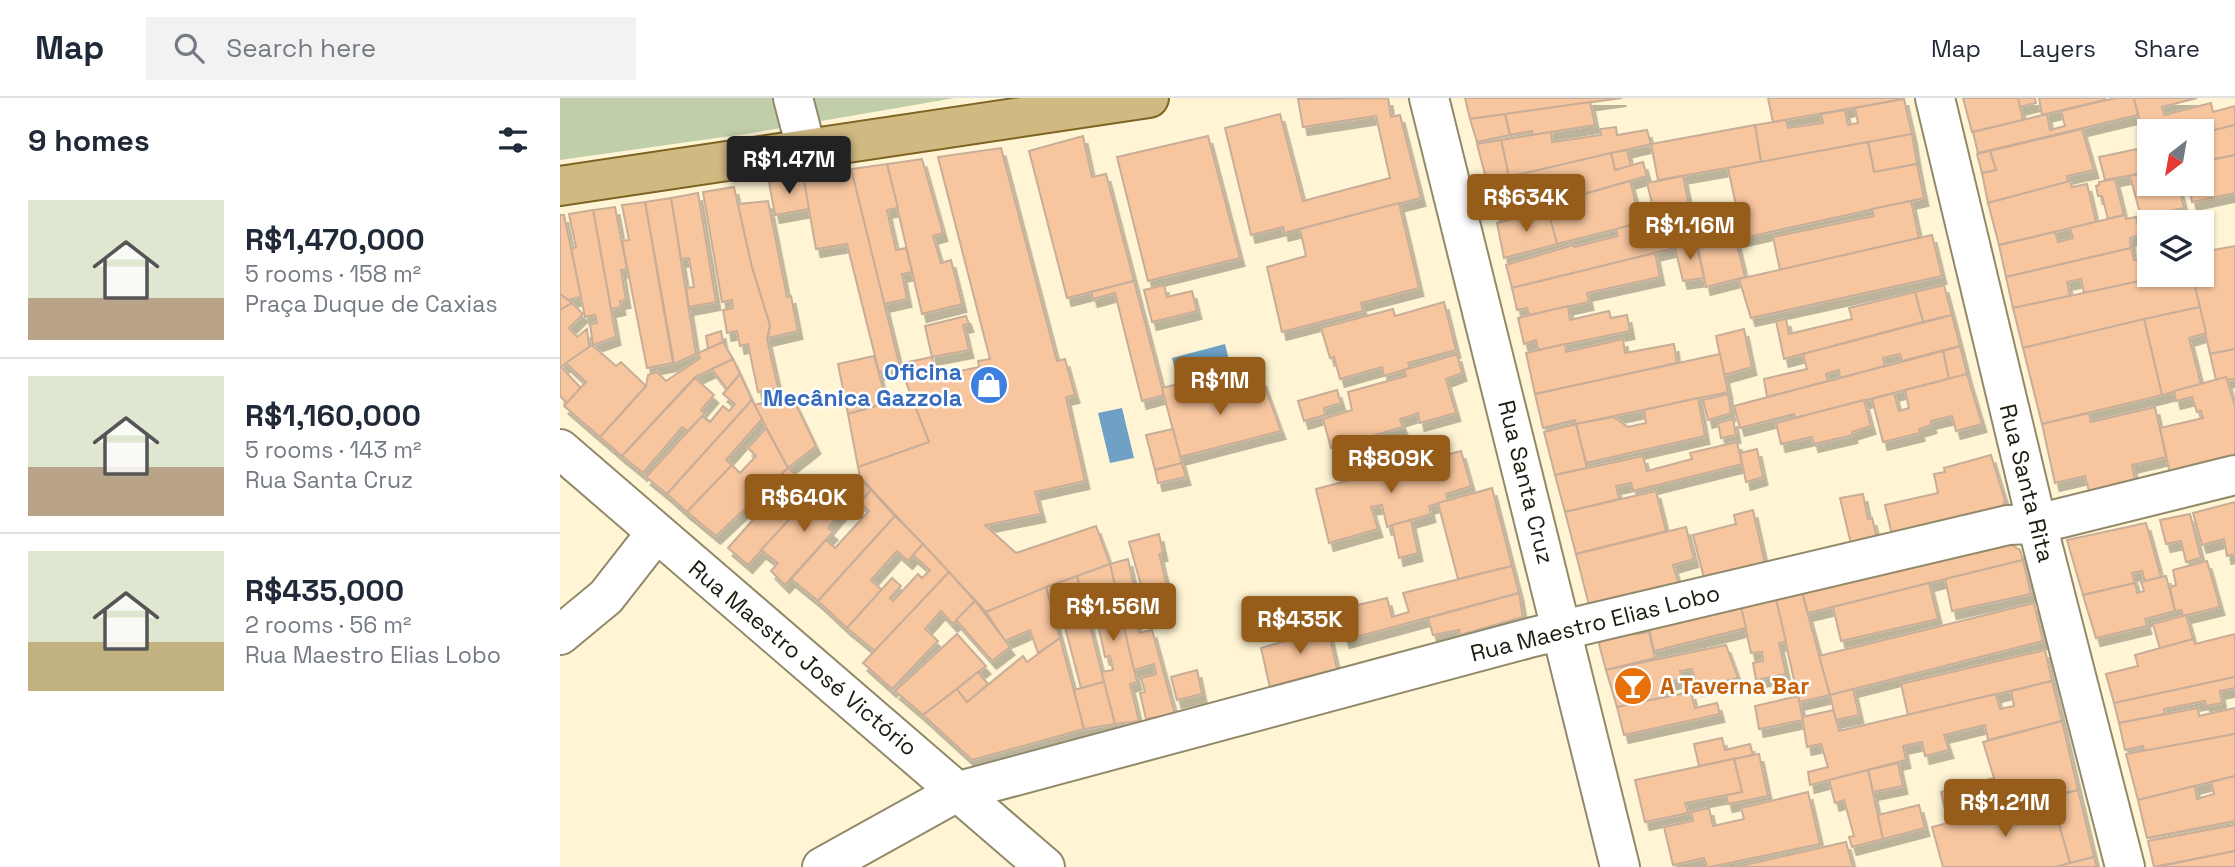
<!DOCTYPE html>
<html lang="en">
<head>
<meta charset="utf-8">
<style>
	:root { --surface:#fff; --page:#f2f2f3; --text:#1f2937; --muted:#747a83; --line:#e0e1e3; --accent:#965c1a }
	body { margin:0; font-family:"Space Grotesk",sans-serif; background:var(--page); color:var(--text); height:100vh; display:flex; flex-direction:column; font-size:26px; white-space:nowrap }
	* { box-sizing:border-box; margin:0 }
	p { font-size:23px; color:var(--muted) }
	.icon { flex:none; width:38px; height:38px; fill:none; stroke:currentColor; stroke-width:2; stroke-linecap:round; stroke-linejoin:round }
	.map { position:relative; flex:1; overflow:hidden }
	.drawer { display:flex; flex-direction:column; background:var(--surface); width:560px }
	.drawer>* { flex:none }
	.needle { width:46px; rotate:211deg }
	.buttons { position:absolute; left:1577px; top:21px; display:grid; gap:14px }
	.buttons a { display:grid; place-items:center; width:77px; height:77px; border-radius:0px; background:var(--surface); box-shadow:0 2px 5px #0004; font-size:35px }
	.price { position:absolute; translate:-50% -60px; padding:0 16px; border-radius:7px; background:var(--accent); color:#fff; font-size:23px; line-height:46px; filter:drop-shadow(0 2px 4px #0008) }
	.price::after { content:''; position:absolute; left:50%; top:42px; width:21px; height:16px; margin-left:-10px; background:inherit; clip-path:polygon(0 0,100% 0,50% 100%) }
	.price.current { background:#222; color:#fff }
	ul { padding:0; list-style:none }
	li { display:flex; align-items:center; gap:21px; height:175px; padding:0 28px }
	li+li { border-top:2px solid var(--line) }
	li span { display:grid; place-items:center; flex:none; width:196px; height:140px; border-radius:0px; color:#555 }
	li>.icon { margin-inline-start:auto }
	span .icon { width:84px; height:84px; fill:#fffc; stroke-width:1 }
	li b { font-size:30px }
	h2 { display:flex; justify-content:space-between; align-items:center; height:84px; padding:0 28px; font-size:30px }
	header { display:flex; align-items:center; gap:42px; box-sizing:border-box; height:98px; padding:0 35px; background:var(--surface); border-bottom:2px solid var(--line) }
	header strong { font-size:33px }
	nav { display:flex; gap:38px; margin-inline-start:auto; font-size:24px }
	.search { width:490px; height:63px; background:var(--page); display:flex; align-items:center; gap:18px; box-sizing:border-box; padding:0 24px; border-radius:0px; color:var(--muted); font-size:26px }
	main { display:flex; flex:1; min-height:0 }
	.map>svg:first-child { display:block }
	.green { fill:#c1ceaa }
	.water { fill:#6ea1c5 }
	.building { fill:#f7c69f; stroke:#c8ad98; stroke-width:2; filter:url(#shadow) }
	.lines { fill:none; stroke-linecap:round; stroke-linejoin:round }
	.minor-casing { stroke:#92896b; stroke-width:42 }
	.major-casing { stroke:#7e6423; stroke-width:42 }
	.minor { stroke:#fff; stroke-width:38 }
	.major { stroke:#d0ba82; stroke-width:38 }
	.labels { text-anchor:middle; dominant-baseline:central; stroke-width:5; stroke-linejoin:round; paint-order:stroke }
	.shop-label { font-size:23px; font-weight:bold; fill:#366cbe; stroke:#fff; text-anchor:end }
	.street-label { font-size:23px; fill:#1e1b0f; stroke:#fff }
	.food-label { font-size:23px; font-weight:bold; fill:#c56008; stroke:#fff; text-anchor:start }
</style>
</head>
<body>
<header>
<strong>Map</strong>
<div class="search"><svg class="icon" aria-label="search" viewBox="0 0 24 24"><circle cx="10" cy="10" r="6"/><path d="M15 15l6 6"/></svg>Search here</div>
<nav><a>Map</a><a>Layers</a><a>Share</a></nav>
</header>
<main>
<section class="drawer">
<h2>9 homes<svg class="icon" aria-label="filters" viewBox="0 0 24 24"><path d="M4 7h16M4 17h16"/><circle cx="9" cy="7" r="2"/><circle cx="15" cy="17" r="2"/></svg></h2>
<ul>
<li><span style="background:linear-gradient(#dfe7d0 70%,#b9a48a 0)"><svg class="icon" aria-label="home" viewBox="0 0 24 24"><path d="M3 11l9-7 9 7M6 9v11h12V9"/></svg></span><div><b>R$1,470,000</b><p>5 rooms · 158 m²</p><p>Praça Duque de Caxias</p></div></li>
<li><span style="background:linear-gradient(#dfe7d0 65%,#b9a48a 0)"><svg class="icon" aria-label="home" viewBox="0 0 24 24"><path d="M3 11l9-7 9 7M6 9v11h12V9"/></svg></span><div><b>R$1,160,000</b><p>5 rooms · 143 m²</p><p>Rua Santa Cruz</p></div></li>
<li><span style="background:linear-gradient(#dfe7d0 65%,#c2b280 0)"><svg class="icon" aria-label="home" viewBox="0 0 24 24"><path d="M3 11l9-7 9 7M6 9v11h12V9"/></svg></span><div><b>R$435,000</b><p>2 rooms · 56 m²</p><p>Rua Maestro Elias Lobo</p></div></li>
</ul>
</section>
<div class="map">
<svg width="1675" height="769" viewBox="0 0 1675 769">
	<defs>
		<filter id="shadow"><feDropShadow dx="4.5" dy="8" stdDeviation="0" flood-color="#0004"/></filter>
	</defs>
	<rect width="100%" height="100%" fill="#fff5d4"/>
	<path class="green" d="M0,0H395L192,35L0,62Z"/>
	<g class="water">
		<path d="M665,246L671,270L618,284L612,260Z"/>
		<path d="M562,310L574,360L550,365L538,315Z"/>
	</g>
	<g class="building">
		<path d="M828,0L831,19L840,17L861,100L724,135L723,129L691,137L665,30L720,16L743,103L830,80L816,18L743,29L738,1Z"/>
		<path d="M905,0H1062L910,21Z"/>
		<path d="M1208,0H1344V1L1213,24Z"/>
		<path d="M1403,0H1458L1463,22L1412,34Z"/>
		<path d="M1458,0H1475L1476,5L1460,9Z"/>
		<path d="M1479,0H1545V2L1482,17Z"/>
		<path d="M1555,0H1574L1578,17L1418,55L1413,34L1487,16L1490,32L1505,28L1501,13Z"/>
		<path d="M1574,0H1637L1602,9L1604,17L1651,5L1653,14L1675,8V27L1642,35L1589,33V47H1586Z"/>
		<path d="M1344,1L1352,36L1201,64L1195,27L1226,22L1228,30L1263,25L1261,16L1285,12L1288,27L1298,25L1295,10Z"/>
		<path d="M1030,4L1035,27L972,37V33L950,37L945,16Z"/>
		<path d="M945,16L950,37L917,44L910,21Z"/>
		<path d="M1195,27L1201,64L1098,82L1091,46Z"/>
		<path d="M1675,27V57L1644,63L1642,35Z"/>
		<path d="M1056,29L1057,37L1087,32L1091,46L949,79L941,42L991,34L992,44L1041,37L1040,31Z"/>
		<path d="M1522,31L1534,72L1507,78L1508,84L1428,105L1422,75L1436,72L1430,53Z"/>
		<path d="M1352,36L1357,66L1314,74L1308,44Z"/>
		<path d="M523,38L532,79L546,76L574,183L507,200L469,53Z"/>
		<path d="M648,38L680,160L588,183L557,59Z"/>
		<path d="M941,42L949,79L927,84L917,46Z"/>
		<path d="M1308,44L1314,74L1357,66L1364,100L1183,140L1168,70Z"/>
		<path d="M1587,49L1589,74L1545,82L1539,59Z"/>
		<path d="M441,50L497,263L505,261L515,297L506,299L525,383L475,394L481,416L425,427L456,455L536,428L550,466L426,514L300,379L298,369L369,344L339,266L372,259L376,278L419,269L418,263L430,261L378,59Z"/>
		<path d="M1067,52L1071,68L1055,72L1051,55Z"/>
		<path d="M1430,53L1436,72L1422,75L1417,56Z"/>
		<path d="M1051,55L1055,72L1083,64L1087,78L937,121L927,84Z"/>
		<path d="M1675,57V95L1632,104L1628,86H1642V64Z"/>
		<path d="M362,61L383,135L373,138L381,165L391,162L402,206L362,216L327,66Z"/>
		<path d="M327,66L338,110L327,112L336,152L346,150L352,174L342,176L347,201L324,206L291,71Z"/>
		<path d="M291,71L340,269L319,274L287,146L256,151L243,78Z"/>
		<path d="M1589,74V86H1618L1624,110L1581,119L1570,78Z"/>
		<path d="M243,78L249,111L215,117L209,84Z"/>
		<path d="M1123,78L1130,112L1096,121L1087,85Z"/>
		<path d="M1555,81L1564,117L1548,121L1542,98H1538L1536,88L1539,87V84Z"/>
		<path d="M1070,83L1081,125L997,146L986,107Z"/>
		<path d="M1510,83L1512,89L1527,86L1536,124L1439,147L1428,105Z"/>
		<path d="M174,89L192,169L210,227L207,241L218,290L198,294L188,246L180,248L177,233L167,235L163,212L173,210L172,202L162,204L143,94Z"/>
		<path d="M138,95L156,204L129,209L126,190L134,189L129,160L121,161L111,100Z"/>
		<path d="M111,100L136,256L114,266L85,104Z"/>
		<path d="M208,103L227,199L231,198L238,233L208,240L210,227L192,169L178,106Z"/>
		<path d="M1351,103L1359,140L1220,172L1213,139L1314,118L1312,111Z"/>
		<path d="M85,104L113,265L87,270L62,143L69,142L62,107Z"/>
		<path d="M839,105L859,190L801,205L803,213L722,234L707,169L746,158L740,131Z"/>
		<path d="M55,109L67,171L61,172L66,202L60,203L61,209L51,211L33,112Z"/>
		<path d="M33,112L56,239L33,247L30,226L37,225L35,217L25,219L11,151L16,149L9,116Z"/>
		<path d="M988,112L997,146L944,160L937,125Z"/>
		<path d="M1130,112L1136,145L952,190L946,167L1013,147L1014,149L1058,138L1056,131L1085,123L1089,136L1104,132L1101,119Z"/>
		<path d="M1608,114L1610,124H1589V173L1581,119Z"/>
		<path d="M0,117H4L21,199L8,202L0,196Z"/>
		<path d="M1565,117L1566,121L1576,119L1581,137L1570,140L1571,150L1446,179L1439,147L1495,134L1498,144L1513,140L1510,130Z"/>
		<path d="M1154,128L1158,146L1138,150L1134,133Z"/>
		<path d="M1372,137L1382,178L1191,220L1179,181Z"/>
		<path d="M1176,142L1185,179L1146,189L1138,150Z"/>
		<path d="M1136,145L1144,180L1123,183L1115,150Z"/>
		<path d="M1675,148V251L1650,256L1632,177H1642V154Z"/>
		<path d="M1571,150L1574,162L1587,159L1590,181L1524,195L1521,181L1507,184L1510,198L1453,210L1446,179Z"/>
		<path d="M1095,155L1100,179L1027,195L1029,204L969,217L967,210L957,212L952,190Z"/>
		<path d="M1632,177L1640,209L1463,250L1453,210L1608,177Z"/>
		<path d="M574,183L604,297L582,303L555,195L533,201L531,194Z"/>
		<path d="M604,187L607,199L632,193L637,213L592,224L584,192Z"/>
		<path d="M1384,187L1392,217L1363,224L1355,194Z"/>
		<path d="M1355,194L1363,224L1224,261L1216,223L1226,221L1229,236L1292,221L1289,210Z"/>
		<path d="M0,196L12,205L0,212Z"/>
		<path d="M884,204L896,252L848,265L850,270L824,278L822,269L780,281L774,259L770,260L761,230L833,211L835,218Z"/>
		<path d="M12,205L23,216L9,230L17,239L27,231L29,249L1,269L21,290L7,305L0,298V212Z"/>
		<path d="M1008,208L1010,222L1049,213L1051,220L1067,217L1070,233L978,252L976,242L964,246L958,220Z"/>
		<path d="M1640,209L1646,235L1629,240L1641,286L1602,297L1584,221Z"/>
		<path d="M1392,217L1400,248L1342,263L1340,256L1323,260L1325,268L1280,280L1279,272L1266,276L1268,283L1207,299L1204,281L1247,271L1243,256Z"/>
		<path d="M406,218L409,226L403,227L409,252L372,259L365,228Z"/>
		<path d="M1584,221L1602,297L1482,326L1463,250Z"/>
		<path d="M1184,231L1192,269L1164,277L1156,238Z"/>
		<path d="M161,233L163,244L148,251L146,238Z"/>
		<path d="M1063,241L1065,255L1114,246L1117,265L975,296L966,255L1005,246L1006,254Z"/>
		<path d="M163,244L173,261L135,279L62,358L40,339L86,288L88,277L97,274L106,283L140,260L138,255Z"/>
		<path d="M32,247L56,268L61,264L86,288L40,339L4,308L26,284L6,265Z"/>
		<path d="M1400,248L1407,276L1389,281L1383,253Z"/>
		<path d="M1675,251V281L1656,282L1650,256Z"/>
		<path d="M1383,253L1389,281L1235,320L1234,316L1180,330L1174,308Z"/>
		<path d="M897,256L902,275L886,281L896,315L860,325L858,315L840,321L843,329L771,350L763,321L792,312L788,294L846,278L844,272Z"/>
		<path d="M1160,256L1168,294L1016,326L1015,322L983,330L975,296Z"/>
		<path d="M314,258L327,305L288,316L278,266Z"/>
		<path d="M173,261L180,276L167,291L152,271Z"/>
		<path d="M180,276L192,302L107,396L86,379L142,318L150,324L163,308L169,313L175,306L163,296Z"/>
		<path d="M1407,276L1422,326L1396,333L1392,318L1371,323L1372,327L1359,331L1360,335L1323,344L1312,301L1334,295L1339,313L1349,310L1345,292Z"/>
		<path d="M1666,279L1675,308V362L1610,376L1600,330L1643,320L1641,313L1637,314L1632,299L1616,303L1614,293Z"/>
		<path d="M135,280L154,297L141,312L145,315L128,333L122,329L83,375L62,358Z"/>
		<path d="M702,281L721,333L620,359L602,290L618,286L623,302Z"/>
		<path d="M777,292L781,305L764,310L765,317L744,323L738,303Z"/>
		<path d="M1168,296L1171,315L1148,322L1143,302Z"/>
		<path d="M232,298L256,348L228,370L194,307Z"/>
		<path d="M351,298L369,344L298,369L288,316Z"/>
		<path d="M1138,300L1145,338L1026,365L1016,326L1053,319L1068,329L1086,325L1084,312Z"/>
		<path d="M192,302L202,321L166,362L172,367L127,414L107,396Z"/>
		<path d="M1304,302L1311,328L1292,334L1293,337L1254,346L1252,339L1221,346L1216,325Z"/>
		<path d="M1595,309L1606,359L1572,367L1575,383L1529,393L1525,378L1495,385L1482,326L1529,315L1531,324Z"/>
		<path d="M1173,321L1176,337L1161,340L1158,325Z"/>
		<path d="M1016,326L1027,370L995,377L984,334Z"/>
		<path d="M206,330L228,370L156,438L127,414L172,367L180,375L196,358L188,350Z"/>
		<path d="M613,331L622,365L595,372L586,337Z"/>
		<path d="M1177,344L1182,366L1073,393L1071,385L1056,388L1059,401L1005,414L995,377L1083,358L1087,373L1132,361L1130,355Z"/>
		<path d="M1197,351L1203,379L1186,384L1180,355Z"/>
		<path d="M901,353L911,388L886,396L888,403L869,408L871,416L827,429L822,407L811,409L818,431L769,445L756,391Z"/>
		<path d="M1431,357L1445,403L1441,411L1332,437L1325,407L1378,395L1374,376L1385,374L1384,370Z"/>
		<path d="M622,365L626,379L598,385L595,372Z"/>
		<path d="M228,370L249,387L233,405L240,411L188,467L168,450L199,415L190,406Z"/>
		<path d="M300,379L311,392L302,403L285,384Z"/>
		<path d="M268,387L289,405L268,430L273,434L225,487L211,473L218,465L201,452L236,414L240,418Z"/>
		<path d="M932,390L952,468L898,481L878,405Z"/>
		<path d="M311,392L335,418L258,503L231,481L266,442L275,450L309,413L300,404Z"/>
		<path d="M1096,393L1106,433L1016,456L1005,414Z"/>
		<path d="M1303,396L1308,421L1312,420L1317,440L1291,446L1280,400Z"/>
		<path d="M1675,404V456L1667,458L1664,441L1642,447L1633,415Z"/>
		<path d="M1193,412L1205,466L1144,480L1133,437L1176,426L1174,417Z"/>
		<path d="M1630,416L1641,460L1626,464L1621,443L1606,446L1600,422Z"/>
		<path d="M335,418L363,446L348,463L337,453L311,482L322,492L287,530L258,503Z"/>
		<path d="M851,422L858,455L839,460L832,427Z"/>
		<path d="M1586,425L1601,479L1585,483L1582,473L1572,475L1575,485L1523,497L1507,442Z"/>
		<path d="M1126,429L1134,461L1113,467L1119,486L1029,507L1016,456Z"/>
		<path d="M599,436L603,455L599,456L609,496L585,502L569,444Z"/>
		<path d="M1446,444L1460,452L1463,462L1248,515L1241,491Z"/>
		<path d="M363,446L389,474L315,553L287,530L332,480L341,488L330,500L333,503L358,476L362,480L370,472L353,457Z"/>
		<path d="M568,461L577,502L559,507L550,466Z"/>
		<path d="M1463,462L1471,496L1392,513L1385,481Z"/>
		<path d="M1647,463L1660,509L1623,518L1621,512L1615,513L1610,489L1616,487L1613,472Z"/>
		<path d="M550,466L563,522L553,525L555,530L564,528L577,584L570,586L579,623L555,626L541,574L553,572L550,558L545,559L531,493L521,496L517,478Z"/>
		<path d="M952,468L959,495L785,542L777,512L827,500L832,519L849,514L843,495Z"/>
		<path d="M389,474L415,503L393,526L381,513L365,531L378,543L332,591L303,565Z"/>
		<path d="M517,478L523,502L492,510L486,489Z"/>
		<path d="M1606,478L1615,513L1585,521L1587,528L1536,540L1523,497L1575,485L1577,495L1584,493L1581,484Z"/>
		<path d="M1369,485L1378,521L1281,543L1273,509Z"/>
		<path d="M486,489L500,540L478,555L470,532L445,543L426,514Z"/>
		<path d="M1241,491L1270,597L1239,604L1215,497Z"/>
		<path d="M959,495L963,519L900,537L899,532L873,537L868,520Z"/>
		<path d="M1215,497L1226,544L1219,545L1226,576L1196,582L1193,565L1203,563L1202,554L1191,555L1180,505Z"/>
		<path d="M415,503L450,549L432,563L396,522Z"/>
		<path d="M1180,505L1186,530L1094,553L1088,526Z"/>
		<path d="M1474,505L1483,543L1270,597L1259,558Z"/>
		<path d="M525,508L544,584L521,590L501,514Z"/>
		<path d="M573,508L579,535L592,532L615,616L586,621L580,595L585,594L581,580L596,576L594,566L574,572L560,512Z"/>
		<path d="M1626,517L1633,541L1600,551L1593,526Z"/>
		<path d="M766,523L777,571L710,590L701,550L736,540L734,531Z"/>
		<path d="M1075,529L1077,536L1089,534L1095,560L1046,572L1039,546L1044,536Z"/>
		<path d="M397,536L426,568L363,617L335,593Z"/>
		<path d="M1675,536V579L1554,605L1546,576L1578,568L1575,557L1633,541L1635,546Z"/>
		<path d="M500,540L524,631L412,662L363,617L397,591L407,604L463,558L467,564Z"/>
		<path d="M1166,547L1178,580L1137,590L1132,571L1120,573L1121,581L1102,586L1105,599L1057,609L1046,572Z"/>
		<path d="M1485,552L1492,583L1348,617L1341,586Z"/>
		<path d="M637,572L642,596L617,602L611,579Z"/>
		<path d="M418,574L428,586L407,604L397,591Z"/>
		<path d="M1675,579V590L1660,593L1662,605L1646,608L1645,603L1604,611L1605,616L1559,625L1554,605Z"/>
		<path d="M1492,583L1502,623L1428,642L1425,627L1384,637L1389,652L1365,658L1362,644L1343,648L1346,662L1250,687L1248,674L1268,669L1261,646L1247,649L1242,619L1274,612L1279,633L1436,596L1440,611L1454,608L1451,593Z"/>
		<path d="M544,584L555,626L524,631L514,592Z"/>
		<path d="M1293,591L1299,617L1276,622L1270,597Z"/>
		<path d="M1131,594L1135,610L1157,605L1160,616L1064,637L1057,609Z"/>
		<path d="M1238,598L1243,622L1199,631L1195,608Z"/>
		<path d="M1638,610L1639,618L1675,610V636L1584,653L1583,648L1565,652L1559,625Z"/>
		<path d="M1502,623L1518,692L1388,725L1381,694L1434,680L1423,644Z"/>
		<path d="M1675,636V678L1578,702L1566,656Z"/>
		<path d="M1162,640L1165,652L1190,646L1193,657L1139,668L1134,646Z"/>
		<path d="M1199,656L1208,698L1168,706L1166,697L1182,694L1174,661Z"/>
		<path d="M1174,661L1182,694L1125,705L1128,715L1085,724L1075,682Z"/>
		<path d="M1338,665L1343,688L1313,694L1308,672Z"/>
		<path d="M1308,672L1323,741L1292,749L1289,739L1294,738L1284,702L1275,705L1269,682Z"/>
		<path d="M1675,678V723L1587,740L1578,702L1635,688L1637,701L1654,696L1651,684Z"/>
		<path d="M1518,692L1534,759L1510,765L1491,699Z"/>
		<path d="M1248,694L1260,746L1150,769H1147L1144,760L1113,767L1104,729L1133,723L1131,714L1149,710L1153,728L1184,721L1181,710Z"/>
		<path d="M1491,699L1510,765L1496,769H1383L1372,729Z"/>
		<path d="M1359,707L1365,730L1323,741L1318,717Z"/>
		<path d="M1675,727V753L1594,769L1588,743Z"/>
		<path d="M1286,744L1293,769H1176Z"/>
		<path d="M1675,753V769H1596Z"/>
		<path d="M1534,759L1537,769H1496L1510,765Z"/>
	</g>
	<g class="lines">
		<defs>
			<g id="minor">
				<path d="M233,0L247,54"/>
				<path d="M869,0L1060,769"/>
				<path d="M1375,0L1477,426L1565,769"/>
				<path d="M0,351L485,769"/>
				<path d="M0,537L46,499L96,435"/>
				<path d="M262,769L399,693L973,539L1448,427L1477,426L1675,377"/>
			</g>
			<path id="major" d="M0,88L589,0"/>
		</defs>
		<use href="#minor" class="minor-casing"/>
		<use href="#major" class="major-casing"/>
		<use href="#minor" class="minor"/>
		<use href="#major" class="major"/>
	</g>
	<defs>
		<symbol id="shop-disc" viewBox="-11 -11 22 22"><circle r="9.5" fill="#3f7fe0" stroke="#fff"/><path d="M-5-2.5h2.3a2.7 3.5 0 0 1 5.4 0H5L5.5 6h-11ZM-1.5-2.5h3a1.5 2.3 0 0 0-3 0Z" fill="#fff"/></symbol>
		<symbol id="bar-disc" viewBox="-11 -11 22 22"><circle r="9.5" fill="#e8710a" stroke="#fff"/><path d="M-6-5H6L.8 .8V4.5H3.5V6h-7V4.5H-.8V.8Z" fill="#fff"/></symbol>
	</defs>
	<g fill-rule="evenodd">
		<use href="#shop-disc" x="407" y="265" width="44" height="44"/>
		<use href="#bar-disc" x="1051" y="566" width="44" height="44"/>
	</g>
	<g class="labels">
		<g class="shop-label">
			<text x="402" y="274">Oficina<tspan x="402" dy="26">Mecânica Gazzola</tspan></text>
		</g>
		<g class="street-label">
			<text transform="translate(966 384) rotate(76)">Rua Santa Cruz</text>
			<text transform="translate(1467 385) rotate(76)">Rua Santa Rita</text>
			<text transform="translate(1035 525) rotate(-14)">Rua Maestro Elias Lobo</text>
			<text transform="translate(243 560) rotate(40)">Rua Maestro José Victório</text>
		</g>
		<g class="food-label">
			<text x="1100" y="588">A Taverna Bar</text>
		</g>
	</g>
</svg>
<div class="buttons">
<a><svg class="needle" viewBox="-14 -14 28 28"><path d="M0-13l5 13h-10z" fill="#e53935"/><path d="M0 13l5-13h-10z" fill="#747a83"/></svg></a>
<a><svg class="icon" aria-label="layers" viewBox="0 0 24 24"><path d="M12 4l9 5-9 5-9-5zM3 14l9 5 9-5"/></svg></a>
</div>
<b class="price current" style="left:229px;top:98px">R$1.47M</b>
<b class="price" style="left:966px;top:136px">R$634K</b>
<b class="price" style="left:1130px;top:164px">R$1.16M</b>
<b class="price" style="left:660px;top:319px">R$1M</b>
<b class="price" style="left:831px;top:397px">R$809K</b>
<b class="price" style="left:244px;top:436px">R$640K</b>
<b class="price" style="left:553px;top:545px">R$1.56M</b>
<b class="price" style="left:740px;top:558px">R$435K</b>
<b class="price" style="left:1445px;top:741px">R$1.21M</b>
</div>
</main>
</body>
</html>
